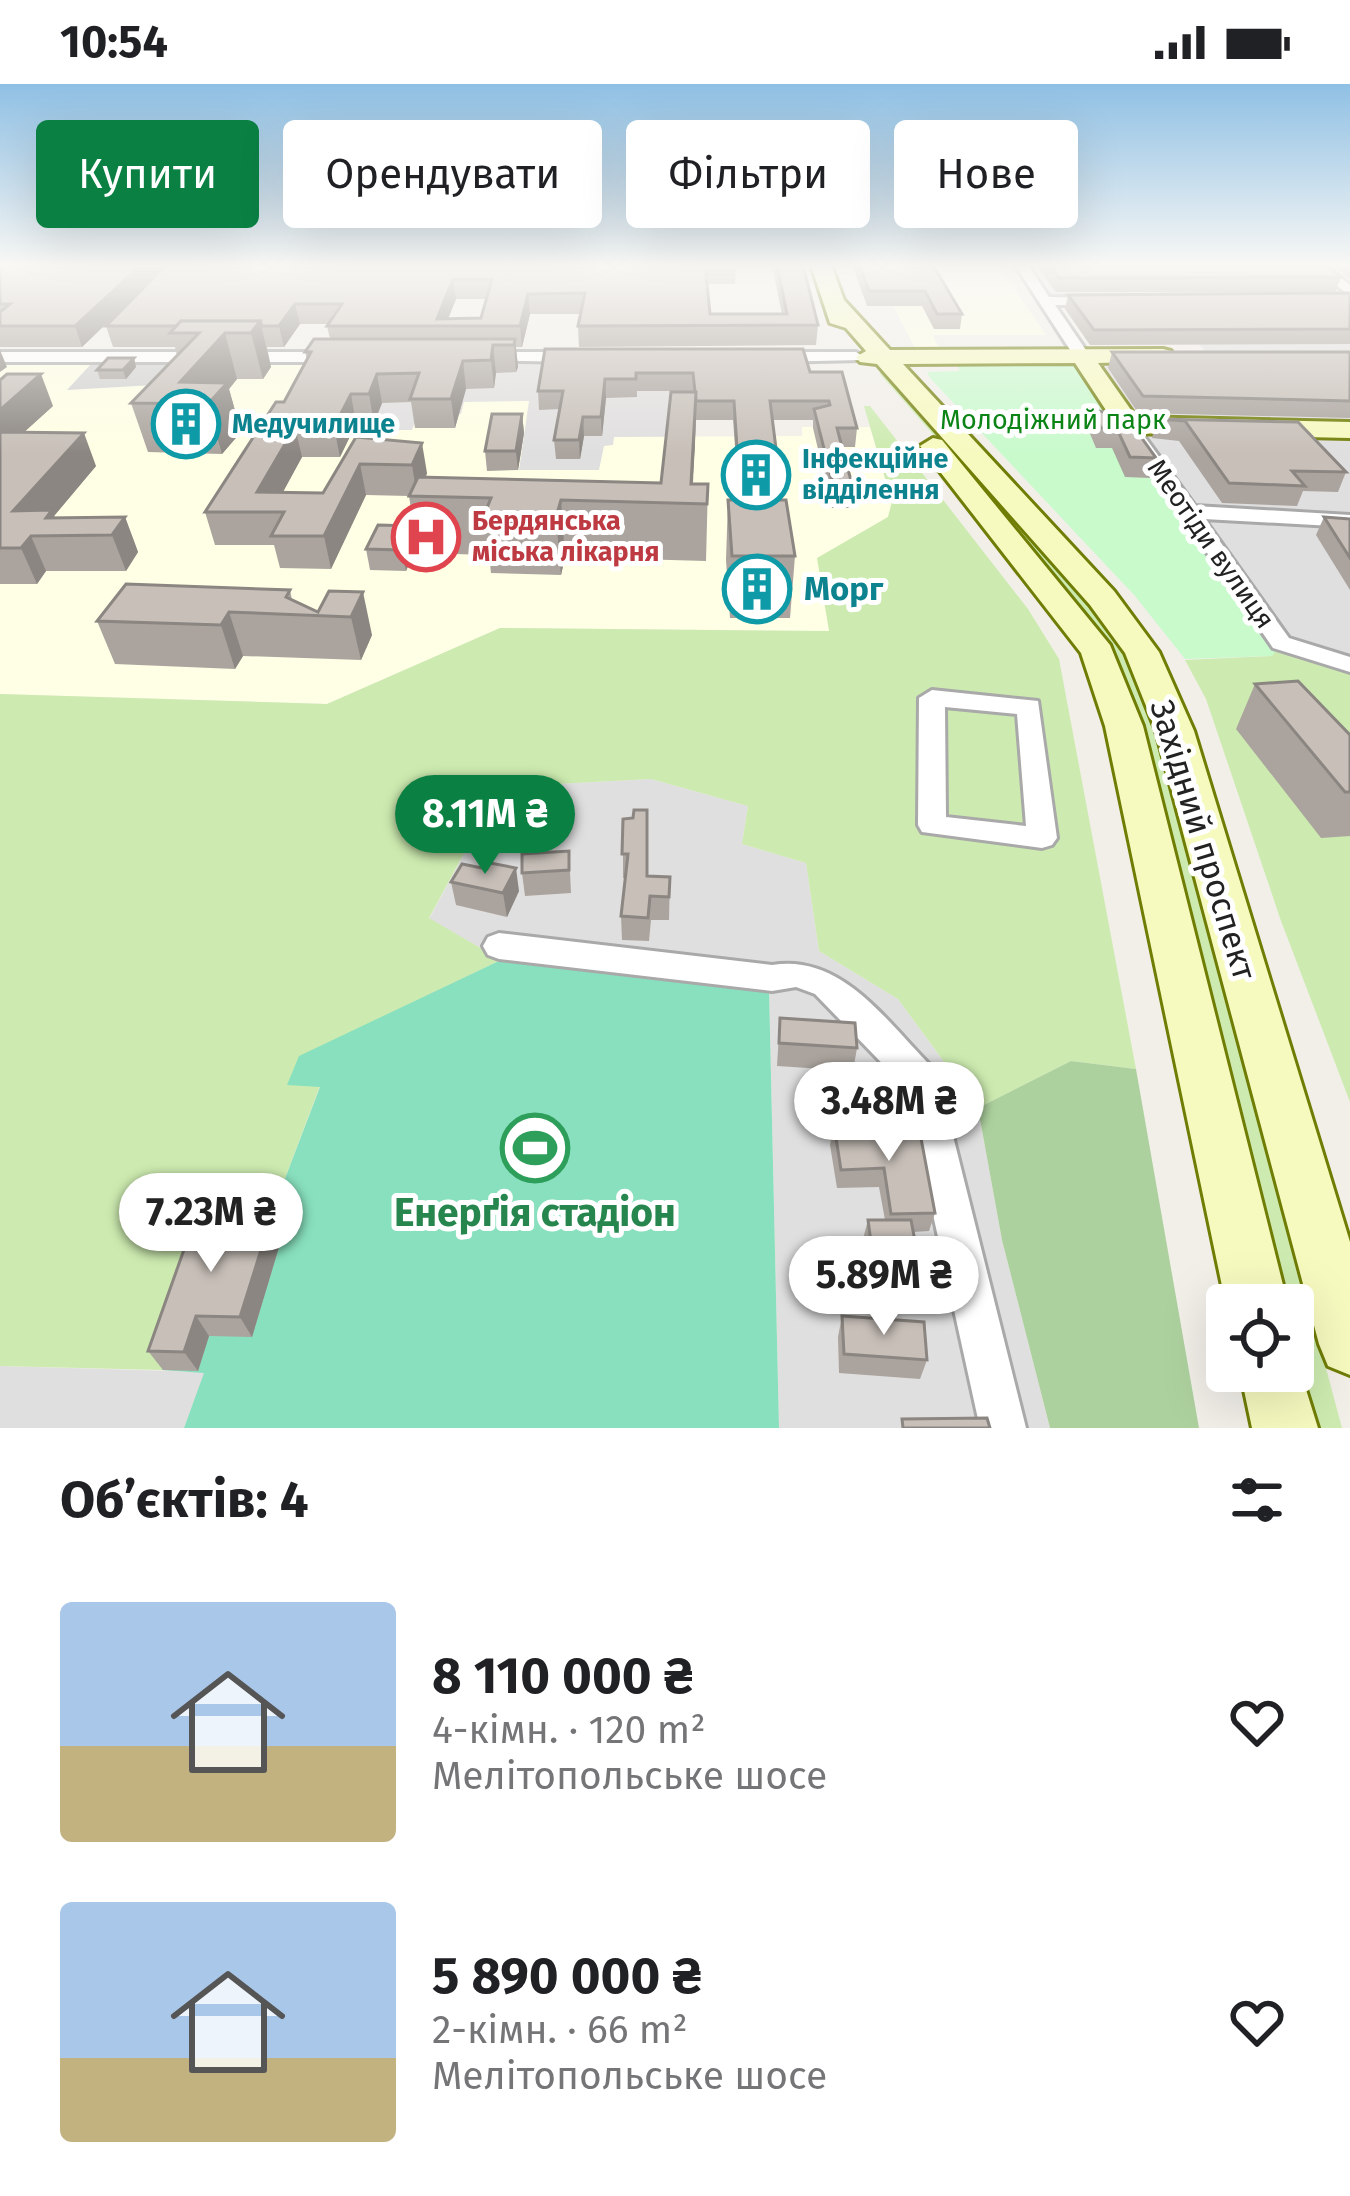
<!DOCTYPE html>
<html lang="uk">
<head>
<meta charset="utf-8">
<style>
	:root { --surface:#fff; --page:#f2f2f2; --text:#202124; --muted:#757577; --accent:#0b8043 }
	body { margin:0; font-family:"Fira Sans",sans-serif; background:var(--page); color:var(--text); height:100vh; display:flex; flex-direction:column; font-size:45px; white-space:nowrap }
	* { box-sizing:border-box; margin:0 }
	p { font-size:39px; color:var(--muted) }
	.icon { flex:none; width:66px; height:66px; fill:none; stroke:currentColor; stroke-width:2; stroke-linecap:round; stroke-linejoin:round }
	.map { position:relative; height:1344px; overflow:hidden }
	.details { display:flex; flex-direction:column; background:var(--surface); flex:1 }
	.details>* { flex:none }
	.hud { position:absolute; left:36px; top:36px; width:1278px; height:108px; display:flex; gap:24px }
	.controls { position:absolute; left:1206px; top:1200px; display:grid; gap:24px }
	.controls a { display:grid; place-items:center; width:108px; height:108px; border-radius:12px; background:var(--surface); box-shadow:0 12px 48px #0002; font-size:60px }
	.price { position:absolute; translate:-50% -102px; padding:0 27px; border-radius:42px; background:#fff; color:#222; font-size:39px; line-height:78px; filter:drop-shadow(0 3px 6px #0008) }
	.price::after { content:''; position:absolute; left:50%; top:72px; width:36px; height:27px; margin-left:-18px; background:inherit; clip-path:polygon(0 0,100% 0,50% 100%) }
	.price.on { background:var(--accent); color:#fff }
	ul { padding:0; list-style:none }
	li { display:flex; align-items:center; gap:36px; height:300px; padding:0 60px }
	li span { display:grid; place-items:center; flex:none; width:336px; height:240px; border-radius:12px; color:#555 }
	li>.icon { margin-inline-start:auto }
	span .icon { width:144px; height:144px; fill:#fffc; stroke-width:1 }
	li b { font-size:51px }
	h2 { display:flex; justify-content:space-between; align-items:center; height:144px; padding:0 60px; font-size:51px }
	.chip { padding:0 42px; border-radius:12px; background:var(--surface); box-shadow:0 12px 48px #0002; font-size:42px; line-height:108px }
	.chip.on { background:var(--accent); color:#fff }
	.status { display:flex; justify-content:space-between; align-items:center; height:84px; padding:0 60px; background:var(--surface); direction:ltr }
	.status svg { height:33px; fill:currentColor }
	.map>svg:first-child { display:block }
	.residential { fill:#e0dfdf }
	.education { fill:#ffffe5 }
	.religious { fill:#d0d0d0 }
	.grass { fill:#cdebb0 }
	.forest { fill:#add19e }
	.park { fill:#c8facc }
	.pitch { fill:#88e0be }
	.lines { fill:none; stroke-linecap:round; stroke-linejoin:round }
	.street-casing { stroke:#a9a9a9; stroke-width:6 }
	.secondary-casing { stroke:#707d05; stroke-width:6 }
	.street { fill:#fff; fill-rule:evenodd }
	.secondary { fill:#f7fabf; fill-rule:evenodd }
	.wall { fill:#aba49e; fill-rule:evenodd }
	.shaded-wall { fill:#8b8681 }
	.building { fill:#c7bfb8; stroke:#8b8681; stroke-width:3; fill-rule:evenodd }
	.labels { text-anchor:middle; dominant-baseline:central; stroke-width:10; stroke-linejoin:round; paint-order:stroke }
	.far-park-label { font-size:27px; fill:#0c8416; stroke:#fff }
	.far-culture-label { font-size:27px; font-weight:bold; fill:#0d838f; stroke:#fff; text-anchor:start }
	.far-health-label { font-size:27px; font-weight:bold; fill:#be3a42; stroke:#fff; text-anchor:start }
	.far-street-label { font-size:27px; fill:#222; stroke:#fff }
	.culture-label { font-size:33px; font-weight:bold; fill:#0d838f; stroke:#fff; text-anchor:start }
	.street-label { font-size:33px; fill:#222; stroke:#fff }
	.near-leisure-label { font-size:39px; font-weight:bold; fill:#27864d; stroke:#fff }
</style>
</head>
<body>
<div class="status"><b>10:54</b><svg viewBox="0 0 49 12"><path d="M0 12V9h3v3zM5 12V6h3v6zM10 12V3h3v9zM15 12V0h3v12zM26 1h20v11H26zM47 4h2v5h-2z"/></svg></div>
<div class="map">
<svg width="1350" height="1344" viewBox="0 0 1350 1344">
	<rect width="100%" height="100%" fill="#f2efe9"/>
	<g class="residential">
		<path d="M1022,181H1350V589L1281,559L1080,268L1205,267L1164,220L1046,219Z"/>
		<path d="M692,275L694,352L613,362L600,386H518L528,318L413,346H339L383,276Z"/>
		<path d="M651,695L748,722L742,760L806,779L819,867L898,915L978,1024L1002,1156L1050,1344H779L769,904L501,876L429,835L500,703Z"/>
		<path d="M0,1282L205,1288L184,1344H0Z"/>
	</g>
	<g class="education">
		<path d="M851,181H998L1046,251H933L940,266H916L893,222H867Z"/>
		<path d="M0,276H383L340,346H412L418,331L461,330L464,318L529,317L519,386H599L604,362L613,361L614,353L802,352V343H870L892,418L888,433L818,474L830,547L500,544L327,620L0,610Z"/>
	</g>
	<path class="religious" d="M167,278L170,280L154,301L67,306L92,279Z"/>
	<g class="grass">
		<path d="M888,288L1128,568L1155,645L1342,1344H1312L1293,1266V1221H1282L1139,643L1112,567L1004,431L879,289Z"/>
		<path d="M864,322H870L1028,525L1059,575L1136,985L1071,977L978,1024L898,915L819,867L806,779L742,760L748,722L651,695L500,703L429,834L501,876L299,973L320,1002L273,1126H218L162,1286L0,1282V610L327,620L500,544L829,547L817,474L888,433L892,418Z"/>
		<path d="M1281,559L1350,589V1018L1281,837L1206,615L1185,576L1271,572Z"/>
	</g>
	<path class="forest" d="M1071,977L1136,985L1199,1344H1050L1002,1156L978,1024Z"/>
	<path class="park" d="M955,277H1076L1281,559L1272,572L1185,575L1135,512L930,294L927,288L960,287Z"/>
	<path class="pitch" d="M501,876L769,904L779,1344H184L204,1289L162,1286L218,1126H273L320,1003L287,1001L299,972Z"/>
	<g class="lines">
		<defs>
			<g id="street">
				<path d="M1015,181H1028L1049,213L1110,214L1112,217L1105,221H1055L1090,272L1088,275H1076Z"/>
				<path d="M1310,181H1325L1350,201V212Z"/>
				<path d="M0,268H342L350,273L342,278H0Z"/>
				<path d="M482,268H576L584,273L576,278L476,276L474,273Z"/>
				<path d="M856,268L864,273L862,276L770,278L762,273L770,268Z"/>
				<path d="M1127,345H1139L1195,422L1350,431V443L1204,435L1289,554L1350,573V588L1273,564L1124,349Z"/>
				<path d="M932,606L1038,617L1057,754L1052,761L1042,764L922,748L918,741L919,614ZM945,623L1017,630L1026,742L946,733Z"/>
				<path d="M499,849L772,881C843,869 888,940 934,985L939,996L1026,1344H980L905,1003L815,910L796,903L772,907L499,875L488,871L483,862L488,853Z"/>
			</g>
			<g id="secondary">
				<path d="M811,181H831L844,216L890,266L1163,265L1171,267V277L1098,279L1136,333L1350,338V354L1128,349L1119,346L1075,279L903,280L1114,507L1159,568L1194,647L1350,1158V1291L1328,1282L1319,1260L1156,647L1125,569L1090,521L877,280L860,278L856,273L866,267L846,244L830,239Z"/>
				<path d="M933,354L942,356L1110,561L1143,642L1288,1221H1226L1105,642L1081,569L920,362Z"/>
				<path d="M1293,1264L1318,1344H1252L1240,1287H1293Z"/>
			</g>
		</defs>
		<use href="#street" class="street-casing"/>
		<use href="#secondary" class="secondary-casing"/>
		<use href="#street" class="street"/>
		<use href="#secondary" class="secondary"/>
	</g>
	<g class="wall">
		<path d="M0,181H736L735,200H707L710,230H782L772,181H803L818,241L816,261L579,263L578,242L581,230H530L522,263H516L518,283L516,288L496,289L494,304L466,305L455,344H415L411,318L382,319L374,339L356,340L340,373H302L283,408L323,409L356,353L427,389L426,393L661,399L693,307H637V313L606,314L602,352H584L580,375H556L554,356L560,325L539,326L538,307L545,265L810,288L857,344L855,363H842L853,404L851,424H832L813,344V336H772L780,396L779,416L795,472L790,534H730L726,476L728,416H739L733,336H696L693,400H708L706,477L565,473L561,491L491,489L489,471L418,469L409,412L366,411L331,485L280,484L274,461H215L205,428L284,318L307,275L305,268L330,255L327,242L329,240H300L284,263H267L271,283L263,295H237L229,305L241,348L222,370L148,368L131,319L177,272L175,263H113L106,242L151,197L82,263H0ZM456,215H486L481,234L448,235Z"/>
		<path d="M852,181H933L962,230L960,245H934L922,222H867Z"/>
		<path d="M1036,181H1327L1341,193L1335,208H1056Z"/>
		<path d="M1332,181H1350V195Z"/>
		<path d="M1350,209V260L1090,261L1065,225L1068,211Z"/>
		<path d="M1112,268H1350V334L1138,329L1108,284Z"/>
		<path d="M134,274L136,283L126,295H100L97,286Z"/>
		<path d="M0,296L53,322L24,348L96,382L54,432L55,433H125L138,468L126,487H46L37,500H0Z"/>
		<path d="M1093,326L1156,374L1150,394L1125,393L1112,364H1096L1088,345Z"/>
		<path d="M522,330L524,349L518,386L487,387L485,367Z"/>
		<path d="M1157,335L1298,338L1346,388L1338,408L1303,407L1297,422L1222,419L1179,357L1152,354Z"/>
		<path d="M1324,433L1350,435V506L1316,451Z"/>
		<path d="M413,442L416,463L406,487L370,486L366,465Z"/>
		<path d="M290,506L292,516L318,528L329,507L372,551L361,576L243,572L235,585L115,580L97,537Z"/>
		<path d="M1255,600L1350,651V752L1321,754L1236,645Z"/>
		<path d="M623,735L647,792L670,793L669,836H651L649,857L622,856L621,832L625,794H623Z"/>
		<path d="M569,767L571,809L525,812L522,789Z"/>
		<path d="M487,785L519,807L507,833L456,821L451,798Z"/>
		<path d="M780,934L857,964L853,987L777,982Z"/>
		<path d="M834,1041L886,1050L935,1129L929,1147L913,1148L918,1173L953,1201L947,1219L846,1220L842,1191L846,1173H866L863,1155L868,1136H885L879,1103L837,1104L830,1061Z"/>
		<path d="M282,1153L252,1253L209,1252L198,1287L163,1286L148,1267Z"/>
		<path d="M842,1232L927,1276L920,1295L839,1289L838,1253Z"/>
	</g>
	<g class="shaded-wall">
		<path d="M141,181H167L82,263L75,242Z"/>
		<path d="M453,195L456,215L445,242L437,235Z"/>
		<path d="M528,210L530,230L522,263L520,242Z"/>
		<path d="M295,220L300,240L284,263L279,242Z"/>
		<path d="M260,237L271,283L263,295L251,249Z"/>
		<path d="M225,249L237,295L229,305L241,348L222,370L208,320L180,298Z"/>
		<path d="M515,255L518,283L516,288L514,261Z"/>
		<path d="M493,261L496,289L494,304L491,276Z"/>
		<path d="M0,266L7,283L0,288Z"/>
		<path d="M134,274L136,283L126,295L123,286Z"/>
		<path d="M463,277L466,305L455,344L451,315Z"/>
		<path d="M41,290L53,322L0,370V326Z"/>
		<path d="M377,290L382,319L374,339L369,310Z"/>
		<path d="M605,295L606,314L602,352L601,333Z"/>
		<path d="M696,308L695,360L691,420Z"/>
		<path d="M351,310L356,340L340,373L334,343Z"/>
		<path d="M522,330L524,349L518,386L516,367Z"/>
		<path d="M583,333L584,352L580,375L579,356Z"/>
		<path d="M295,343L302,373L272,428L257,408Z"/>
		<path d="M84,349L96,382L54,432L62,451L31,452L46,487L37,500L21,464L13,427Z"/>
		<path d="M422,359L427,389L417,412L412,381Z"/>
		<path d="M360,380L366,411L331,485L324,452Z"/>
		<path d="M561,416L565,473L561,491L556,433Z"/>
		<path d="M125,433L138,468L126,487L112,451Z"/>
		<path d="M413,442L416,463L406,487L402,466Z"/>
		<path d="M363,508L372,551L361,576L351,533Z"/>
		<path d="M229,528L243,572L235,585L221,541Z"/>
		<path d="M516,784L519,807L507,833L503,809Z"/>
		<path d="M272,1131L282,1153L252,1253L240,1233Z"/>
		<path d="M196,1232L209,1252L198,1287L184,1268Z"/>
	</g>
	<g class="building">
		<path d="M0,181H141L75,242H0V228L10,220H0Z"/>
		<path d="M166,181H705L710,230H787L777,181H803L818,241L578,242L585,209L528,210L520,242H327L342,220H295L279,242H262L260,237H181L176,242H106ZM453,195H492L481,234L437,235Z"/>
		<path d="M859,181H933L962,230H937L925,207H869Z"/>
		<path d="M1050,181H1327L1341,193L1059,194Z"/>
		<path d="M1350,209V245L1094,246L1068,211Z"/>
		<path d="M181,237H260L251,249H225L180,298L227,299L208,320L131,319L199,249H170Z"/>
		<path d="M314,255H515L514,261H493L491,276L463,277L451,315H410L419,289L377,290L369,310H351L334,343H295L257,408L323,409L356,353L422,359L412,381L360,380L324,452H271L284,428H205L276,318H284L311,268H305Z"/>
		<path d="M545,265H803L810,288H842L857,344H837L853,404H834L814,325L830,321L829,317H770L780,396H739L734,317H696L693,289H636V295H605L601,333H583L579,356H554L563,307H538Z"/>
		<path d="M1112,268H1350V317L1143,312Z"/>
		<path d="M108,274H134L123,286H97Z"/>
		<path d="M7,290H41L0,326V296Z"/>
		<path d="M671,308H696L691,400H708L707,420L561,416L556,433L484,431L491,414L409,412L418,393L661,399Z"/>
		<path d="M1093,326L1126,332L1156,374L1130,373L1117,345L1101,344Z"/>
		<path d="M492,330H522L516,367H485Z"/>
		<path d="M1157,335L1298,338L1346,388L1292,387L1305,402L1229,399L1185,337Z"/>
		<path d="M0,348L84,349L13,427L52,426L46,434L125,433L112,451L31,452L21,464H0Z"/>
		<path d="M728,416H786L795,472H732Z"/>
		<path d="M1324,433L1350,435V474Z"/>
		<path d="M378,441L413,442L402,466L366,465Z"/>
		<path d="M126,500L290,506L286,513L318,528L329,507L363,508L351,533L229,528L221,541L97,537Z"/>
		<path d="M1298,597L1350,651V708H1345L1255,600Z"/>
		<path d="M634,726H647V792L670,793L669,813L650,812L648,834L621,832L628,770H622L623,735L633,734Z"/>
		<path d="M569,767V786L522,789V770Z"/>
		<path d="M490,779L516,784L503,809L451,798L462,780L487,785Z"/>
		<path d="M780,934L855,939L857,964L779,959Z"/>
		<path d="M884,1040L886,1050L920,1049L935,1129L891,1130L884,1084L841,1086L834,1041Z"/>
		<path d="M197,1129L272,1131L240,1233L196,1232L184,1268L148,1267Z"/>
		<path d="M868,1136H911L918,1173L948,1172L953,1201L850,1202L846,1173H873Z"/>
		<path d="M842,1232L924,1238L927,1276L844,1270Z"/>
		<path d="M987,1334L990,1344H903L902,1335Z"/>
	</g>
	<linearGradient id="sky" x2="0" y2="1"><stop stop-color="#8fc0e4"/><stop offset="0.49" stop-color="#f9f8f5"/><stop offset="1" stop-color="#f9f8f5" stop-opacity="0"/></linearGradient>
	<rect width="1350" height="370" fill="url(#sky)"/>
	<defs>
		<symbol id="building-ring" viewBox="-11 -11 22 22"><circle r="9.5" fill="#fff" stroke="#0f9aa8" stroke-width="1.5"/><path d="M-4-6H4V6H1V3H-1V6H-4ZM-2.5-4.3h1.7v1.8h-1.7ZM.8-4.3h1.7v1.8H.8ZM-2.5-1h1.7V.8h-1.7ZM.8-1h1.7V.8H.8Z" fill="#0f9aa8"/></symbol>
		<symbol id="hospital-ring" viewBox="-11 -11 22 22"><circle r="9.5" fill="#fff" stroke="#e0444e" stroke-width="1.5"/><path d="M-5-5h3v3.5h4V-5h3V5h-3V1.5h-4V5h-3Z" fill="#e0444e"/></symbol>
		<symbol id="stadium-ring" viewBox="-11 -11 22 22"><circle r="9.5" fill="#fff" stroke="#2e9e5b" stroke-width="1.5"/><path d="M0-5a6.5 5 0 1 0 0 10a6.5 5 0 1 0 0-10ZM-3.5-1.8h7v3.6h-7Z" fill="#2e9e5b"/></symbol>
	</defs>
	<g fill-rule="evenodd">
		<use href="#building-ring" x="148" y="302" width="76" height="76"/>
		<use href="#building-ring" x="718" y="353" width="76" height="76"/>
		<use href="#hospital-ring" x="388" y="415" width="76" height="76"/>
		<use href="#building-ring" x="719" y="467" width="76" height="76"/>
		<use href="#stadium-ring" x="497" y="1026" width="76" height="76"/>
	</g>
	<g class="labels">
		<g class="far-park-label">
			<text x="1053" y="336">Молодіжний парк</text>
		</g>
		<g class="far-culture-label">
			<text x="232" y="340">Медучилище</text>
			<text x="802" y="375">Інфекційне<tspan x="802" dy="31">відділення</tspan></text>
		</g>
		<g class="far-health-label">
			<text x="472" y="437">Бердянська<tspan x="472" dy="31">міська лікарня</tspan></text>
		</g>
		<g class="far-street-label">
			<text transform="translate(1211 460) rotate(55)">Меотіди вулиця</text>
		</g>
		<g class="culture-label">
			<text x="804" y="505">Морг</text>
		</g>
		<g class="street-label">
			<text transform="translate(1203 756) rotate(73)">Західний проспект</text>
		</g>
		<g class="near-leisure-label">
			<text x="535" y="1129">Енерґія стадіон</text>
		</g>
	</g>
</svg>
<div class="controls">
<a><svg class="icon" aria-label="locate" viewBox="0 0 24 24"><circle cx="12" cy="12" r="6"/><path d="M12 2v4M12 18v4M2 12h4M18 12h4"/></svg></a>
</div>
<b class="price on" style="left:485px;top:793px">8.11M ₴</b>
<b class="price" style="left:889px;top:1080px">3.48M ₴</b>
<b class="price" style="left:211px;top:1191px">7.23M ₴</b>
<b class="price" style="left:884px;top:1254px">5.89M ₴</b>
<div class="hud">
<a class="chip on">Купити</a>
<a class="chip">Орендувати</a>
<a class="chip">Фільтри</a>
<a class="chip">Нове</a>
</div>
</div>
<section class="details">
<h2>Об’єктів: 4<svg class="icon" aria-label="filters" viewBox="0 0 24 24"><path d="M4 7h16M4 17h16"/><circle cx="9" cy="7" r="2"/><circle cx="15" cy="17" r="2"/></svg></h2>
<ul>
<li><span style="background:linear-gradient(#a9c7e8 60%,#c2b280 0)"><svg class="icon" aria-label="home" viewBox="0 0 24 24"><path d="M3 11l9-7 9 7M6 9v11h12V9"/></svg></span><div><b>8 110 000 ₴</b><p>4-кімн. · 120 m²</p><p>Мелітопольське шосе</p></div><svg class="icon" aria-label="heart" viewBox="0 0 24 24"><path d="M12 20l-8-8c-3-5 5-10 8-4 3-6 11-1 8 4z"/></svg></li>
<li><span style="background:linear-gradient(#a9c7e8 65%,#c2b280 0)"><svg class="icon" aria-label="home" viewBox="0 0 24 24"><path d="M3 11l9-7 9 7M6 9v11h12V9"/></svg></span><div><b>5 890 000 ₴</b><p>2-кімн. · 66 m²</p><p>Мелітопольське шосе</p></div><svg class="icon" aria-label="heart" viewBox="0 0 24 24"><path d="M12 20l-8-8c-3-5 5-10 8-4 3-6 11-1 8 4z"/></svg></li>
</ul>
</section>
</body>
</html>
